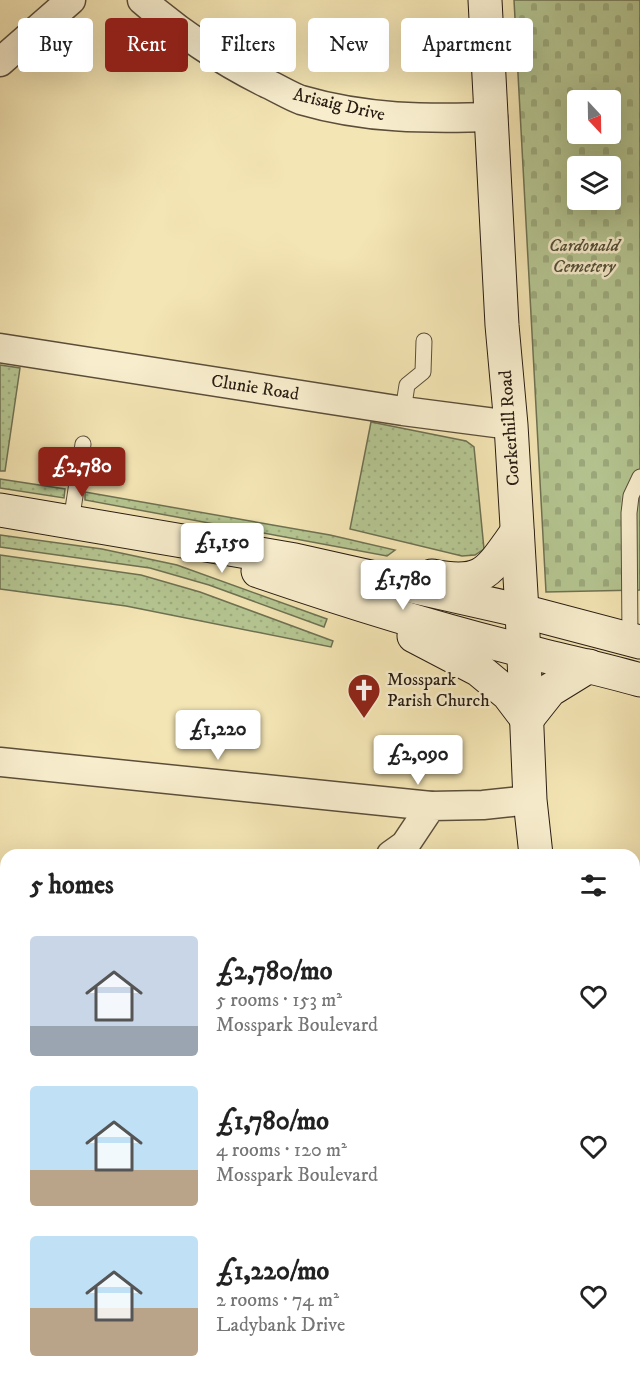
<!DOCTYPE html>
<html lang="en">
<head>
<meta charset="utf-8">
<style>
	:root { --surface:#fff; --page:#f6f6f6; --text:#222; --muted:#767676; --accent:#8f2418 }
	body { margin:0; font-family:"IM FELL DW Pica",serif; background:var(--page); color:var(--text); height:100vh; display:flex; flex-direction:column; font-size:22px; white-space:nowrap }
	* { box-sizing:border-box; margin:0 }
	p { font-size:20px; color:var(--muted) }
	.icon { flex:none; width:33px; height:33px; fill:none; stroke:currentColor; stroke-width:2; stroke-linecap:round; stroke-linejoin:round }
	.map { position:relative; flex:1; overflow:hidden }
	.sheet { position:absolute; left:0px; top:849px; width:640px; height:534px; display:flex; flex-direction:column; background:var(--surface); border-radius:18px 18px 0 0; box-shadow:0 6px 24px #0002 }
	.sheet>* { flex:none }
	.hud { position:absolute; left:18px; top:18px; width:604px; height:54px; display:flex; gap:12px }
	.needle { width:39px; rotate:158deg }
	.fabs { position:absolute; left:567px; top:90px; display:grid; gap:12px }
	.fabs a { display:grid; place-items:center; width:54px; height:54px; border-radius:6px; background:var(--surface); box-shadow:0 6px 24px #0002; font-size:30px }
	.price { position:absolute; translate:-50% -51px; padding:0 14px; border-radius:6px; background:#fff; color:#222; font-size:20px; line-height:39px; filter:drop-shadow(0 2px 3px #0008) }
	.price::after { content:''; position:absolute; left:50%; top:36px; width:18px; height:14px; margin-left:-9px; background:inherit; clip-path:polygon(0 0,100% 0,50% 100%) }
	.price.current { background:var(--accent); color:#fff }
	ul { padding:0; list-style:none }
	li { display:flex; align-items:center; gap:18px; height:150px; padding:0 30px }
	li span { display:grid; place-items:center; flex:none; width:168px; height:120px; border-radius:6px; color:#555 }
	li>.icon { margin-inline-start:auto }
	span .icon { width:72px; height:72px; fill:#fffc; stroke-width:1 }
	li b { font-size:26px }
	h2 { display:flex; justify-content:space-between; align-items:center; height:72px; padding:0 30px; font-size:26px }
	.chip { padding:0 21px; border-radius:6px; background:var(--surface); box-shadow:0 6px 24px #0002; font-size:21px; line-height:54px }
	.chip.current { background:var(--accent); color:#fff }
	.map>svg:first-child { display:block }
	.green { fill:url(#green-dots); stroke:#6e7152; stroke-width:1.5 }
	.cemetery { fill:url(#cemetery-stones); stroke:#6e7152; stroke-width:1.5; fill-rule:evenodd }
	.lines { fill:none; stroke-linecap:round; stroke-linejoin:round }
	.lane-casing { stroke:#5b4e3a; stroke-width:17 }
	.street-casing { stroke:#5b4e3a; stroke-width:31 }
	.secondary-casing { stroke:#281c12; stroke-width:35 }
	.primary-casing { stroke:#281c12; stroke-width:35 }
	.lane { stroke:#f8eece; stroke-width:15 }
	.street { stroke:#f8eece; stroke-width:28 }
	.secondary { stroke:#f8eece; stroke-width:33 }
	.primary { stroke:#f4e5b4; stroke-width:33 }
	.labels { text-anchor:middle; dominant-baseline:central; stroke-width:5; stroke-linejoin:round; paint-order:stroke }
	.street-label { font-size:18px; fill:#281c12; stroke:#f8eece }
	.park-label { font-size:18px; font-style:italic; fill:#524f38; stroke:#f8eece }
	.poi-label { font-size:18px; fill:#281c12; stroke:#f8eece; text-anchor:start }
</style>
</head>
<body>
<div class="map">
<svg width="640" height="1383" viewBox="0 0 640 1383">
	<defs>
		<pattern id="green-dots" width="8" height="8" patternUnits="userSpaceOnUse" patternTransform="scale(1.5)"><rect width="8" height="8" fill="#b5c692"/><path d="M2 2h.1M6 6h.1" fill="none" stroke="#9caa7d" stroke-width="1.8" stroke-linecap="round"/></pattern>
		<pattern id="cemetery-stones" width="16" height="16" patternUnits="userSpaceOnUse" patternTransform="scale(1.5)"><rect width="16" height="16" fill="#b5c692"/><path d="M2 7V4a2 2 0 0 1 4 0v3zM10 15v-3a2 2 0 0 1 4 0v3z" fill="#9caa7d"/></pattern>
	</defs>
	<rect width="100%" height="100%" fill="#f4e5b4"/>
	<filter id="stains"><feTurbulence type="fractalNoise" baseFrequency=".00333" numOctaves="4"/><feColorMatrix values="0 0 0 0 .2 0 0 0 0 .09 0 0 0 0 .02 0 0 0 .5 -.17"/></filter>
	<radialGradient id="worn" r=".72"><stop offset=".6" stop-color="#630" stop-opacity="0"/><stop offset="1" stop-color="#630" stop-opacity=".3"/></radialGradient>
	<g class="green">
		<path d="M0,365L20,368L5,471H0Z"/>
		<path d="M371,422L466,441L474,447L484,549L475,555L462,556L350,529Z"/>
		<path d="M0,479L65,489L64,498L0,488Z"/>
		<path d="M85,492L330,535L395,550L387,556L85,500Z"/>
		<path d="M0,535L102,549L177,565L327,619L324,627L209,585L150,568L0,547Z"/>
		<path d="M0,555L141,575L200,592L333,641L331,647L126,606L0,589Z"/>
	</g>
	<path class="cemetery" d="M514,0H640V590L546,592ZM578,100H610V134H578ZM578,166H610V200H578Z"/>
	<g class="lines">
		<defs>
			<g id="lane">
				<path d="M403,411L407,385L423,372L424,341"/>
				<path d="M71,522L83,444"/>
				<path d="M630,639L629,513L631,496L640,477"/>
			</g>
			<g id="street">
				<path d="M142,0C180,33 223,62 268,84C279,89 290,96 301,100C366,119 426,119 493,117"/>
				<path d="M0,62L71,0"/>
				<path d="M0,348L403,411L511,425"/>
				<path d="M0,762L431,806"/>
				<path d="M391,855L405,845L431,806L483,805L530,800"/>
				<path d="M634,963L640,962"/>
				<path d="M0,1070L6,1069"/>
				<path d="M163,1383L171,1377"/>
			</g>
			<g id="secondary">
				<path d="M485,0L502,325L511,425L522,611L530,800L536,855"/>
				<path d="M0,510L295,560L522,611L640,642"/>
				<path d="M258,571C346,601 435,629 525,651C563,661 602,669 640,680"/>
				<path d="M432,576C484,586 488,572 517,532"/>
				<path d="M414,636L479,670L508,694L527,719"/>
				<path d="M527,719L550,690L589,666"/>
				<path d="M569,1377L570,1383"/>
			</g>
			<path id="primary" d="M612,1383L620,1377"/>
		</defs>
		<use href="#lane" class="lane-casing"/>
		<use href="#street" class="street-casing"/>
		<use href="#secondary" class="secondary-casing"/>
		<use href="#primary" class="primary-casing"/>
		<use href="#lane" class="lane"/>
		<use href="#street" class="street"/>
		<use href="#secondary" class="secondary"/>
		<use href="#primary" class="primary"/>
	</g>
	<defs>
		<symbol id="church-pin" viewBox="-11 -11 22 30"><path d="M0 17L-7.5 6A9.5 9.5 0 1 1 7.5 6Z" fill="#8f2418" stroke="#f8eece"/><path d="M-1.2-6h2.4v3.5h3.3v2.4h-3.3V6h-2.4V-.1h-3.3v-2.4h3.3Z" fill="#fff"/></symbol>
	</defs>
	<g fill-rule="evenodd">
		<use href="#church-pin" x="345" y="671" width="38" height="52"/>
	</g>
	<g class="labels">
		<g class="street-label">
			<text transform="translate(339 105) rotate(13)">Arisaig Drive</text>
			<text transform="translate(255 388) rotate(9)">Clunie Road</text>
			<text transform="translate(510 428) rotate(-94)">Corkerhill Road</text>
		</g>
		<g class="park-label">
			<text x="584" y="246">Cardonald<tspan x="584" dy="21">Cemetery</tspan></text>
		</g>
		<g class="poi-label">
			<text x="387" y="680">Mosspark<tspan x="387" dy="21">Parish Church</tspan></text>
		</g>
	</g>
	<rect width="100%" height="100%" filter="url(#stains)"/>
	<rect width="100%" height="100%" fill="url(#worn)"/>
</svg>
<div class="fabs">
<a><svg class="needle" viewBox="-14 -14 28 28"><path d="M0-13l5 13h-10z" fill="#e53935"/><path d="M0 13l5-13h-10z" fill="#767676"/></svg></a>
<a><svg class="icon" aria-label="layers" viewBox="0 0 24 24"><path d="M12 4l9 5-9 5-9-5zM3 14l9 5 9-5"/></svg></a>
</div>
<b class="price current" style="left:82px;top:498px">£2,780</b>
<b class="price" style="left:222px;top:574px">£1,150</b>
<b class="price" style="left:403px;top:611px">£1,780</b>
<b class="price" style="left:218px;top:761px">£1,220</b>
<b class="price" style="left:418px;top:786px">£2,090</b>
<div class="hud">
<a class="chip">Buy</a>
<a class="chip current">Rent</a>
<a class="chip">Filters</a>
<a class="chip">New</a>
<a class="chip">Apartment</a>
</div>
<section class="sheet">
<h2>5 homes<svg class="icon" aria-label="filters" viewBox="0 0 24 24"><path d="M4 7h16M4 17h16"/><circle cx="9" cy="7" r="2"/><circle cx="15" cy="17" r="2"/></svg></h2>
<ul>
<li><span style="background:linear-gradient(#c9d6e8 75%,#9aa5b1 0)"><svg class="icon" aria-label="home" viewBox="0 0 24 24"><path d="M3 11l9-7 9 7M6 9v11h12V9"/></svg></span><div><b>£2,780/mo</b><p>5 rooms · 153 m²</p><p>Mosspark Boulevard</p></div><svg class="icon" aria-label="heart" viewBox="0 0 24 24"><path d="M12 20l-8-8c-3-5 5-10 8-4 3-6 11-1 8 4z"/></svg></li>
<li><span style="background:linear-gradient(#bfe0f5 70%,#b9a48a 0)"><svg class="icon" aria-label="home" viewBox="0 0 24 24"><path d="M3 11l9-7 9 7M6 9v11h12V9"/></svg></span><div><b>£1,780/mo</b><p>4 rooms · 120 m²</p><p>Mosspark Boulevard</p></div><svg class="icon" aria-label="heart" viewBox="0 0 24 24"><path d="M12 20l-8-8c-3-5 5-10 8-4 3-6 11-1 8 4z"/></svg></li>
<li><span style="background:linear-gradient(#bfe0f5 60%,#b9a48a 0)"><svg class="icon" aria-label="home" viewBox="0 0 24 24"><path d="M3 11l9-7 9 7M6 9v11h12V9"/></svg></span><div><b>£1,220/mo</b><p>2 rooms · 74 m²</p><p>Ladybank Drive</p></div><svg class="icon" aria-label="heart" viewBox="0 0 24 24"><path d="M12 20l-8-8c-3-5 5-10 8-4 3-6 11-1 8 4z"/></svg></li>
</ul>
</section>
</div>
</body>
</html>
